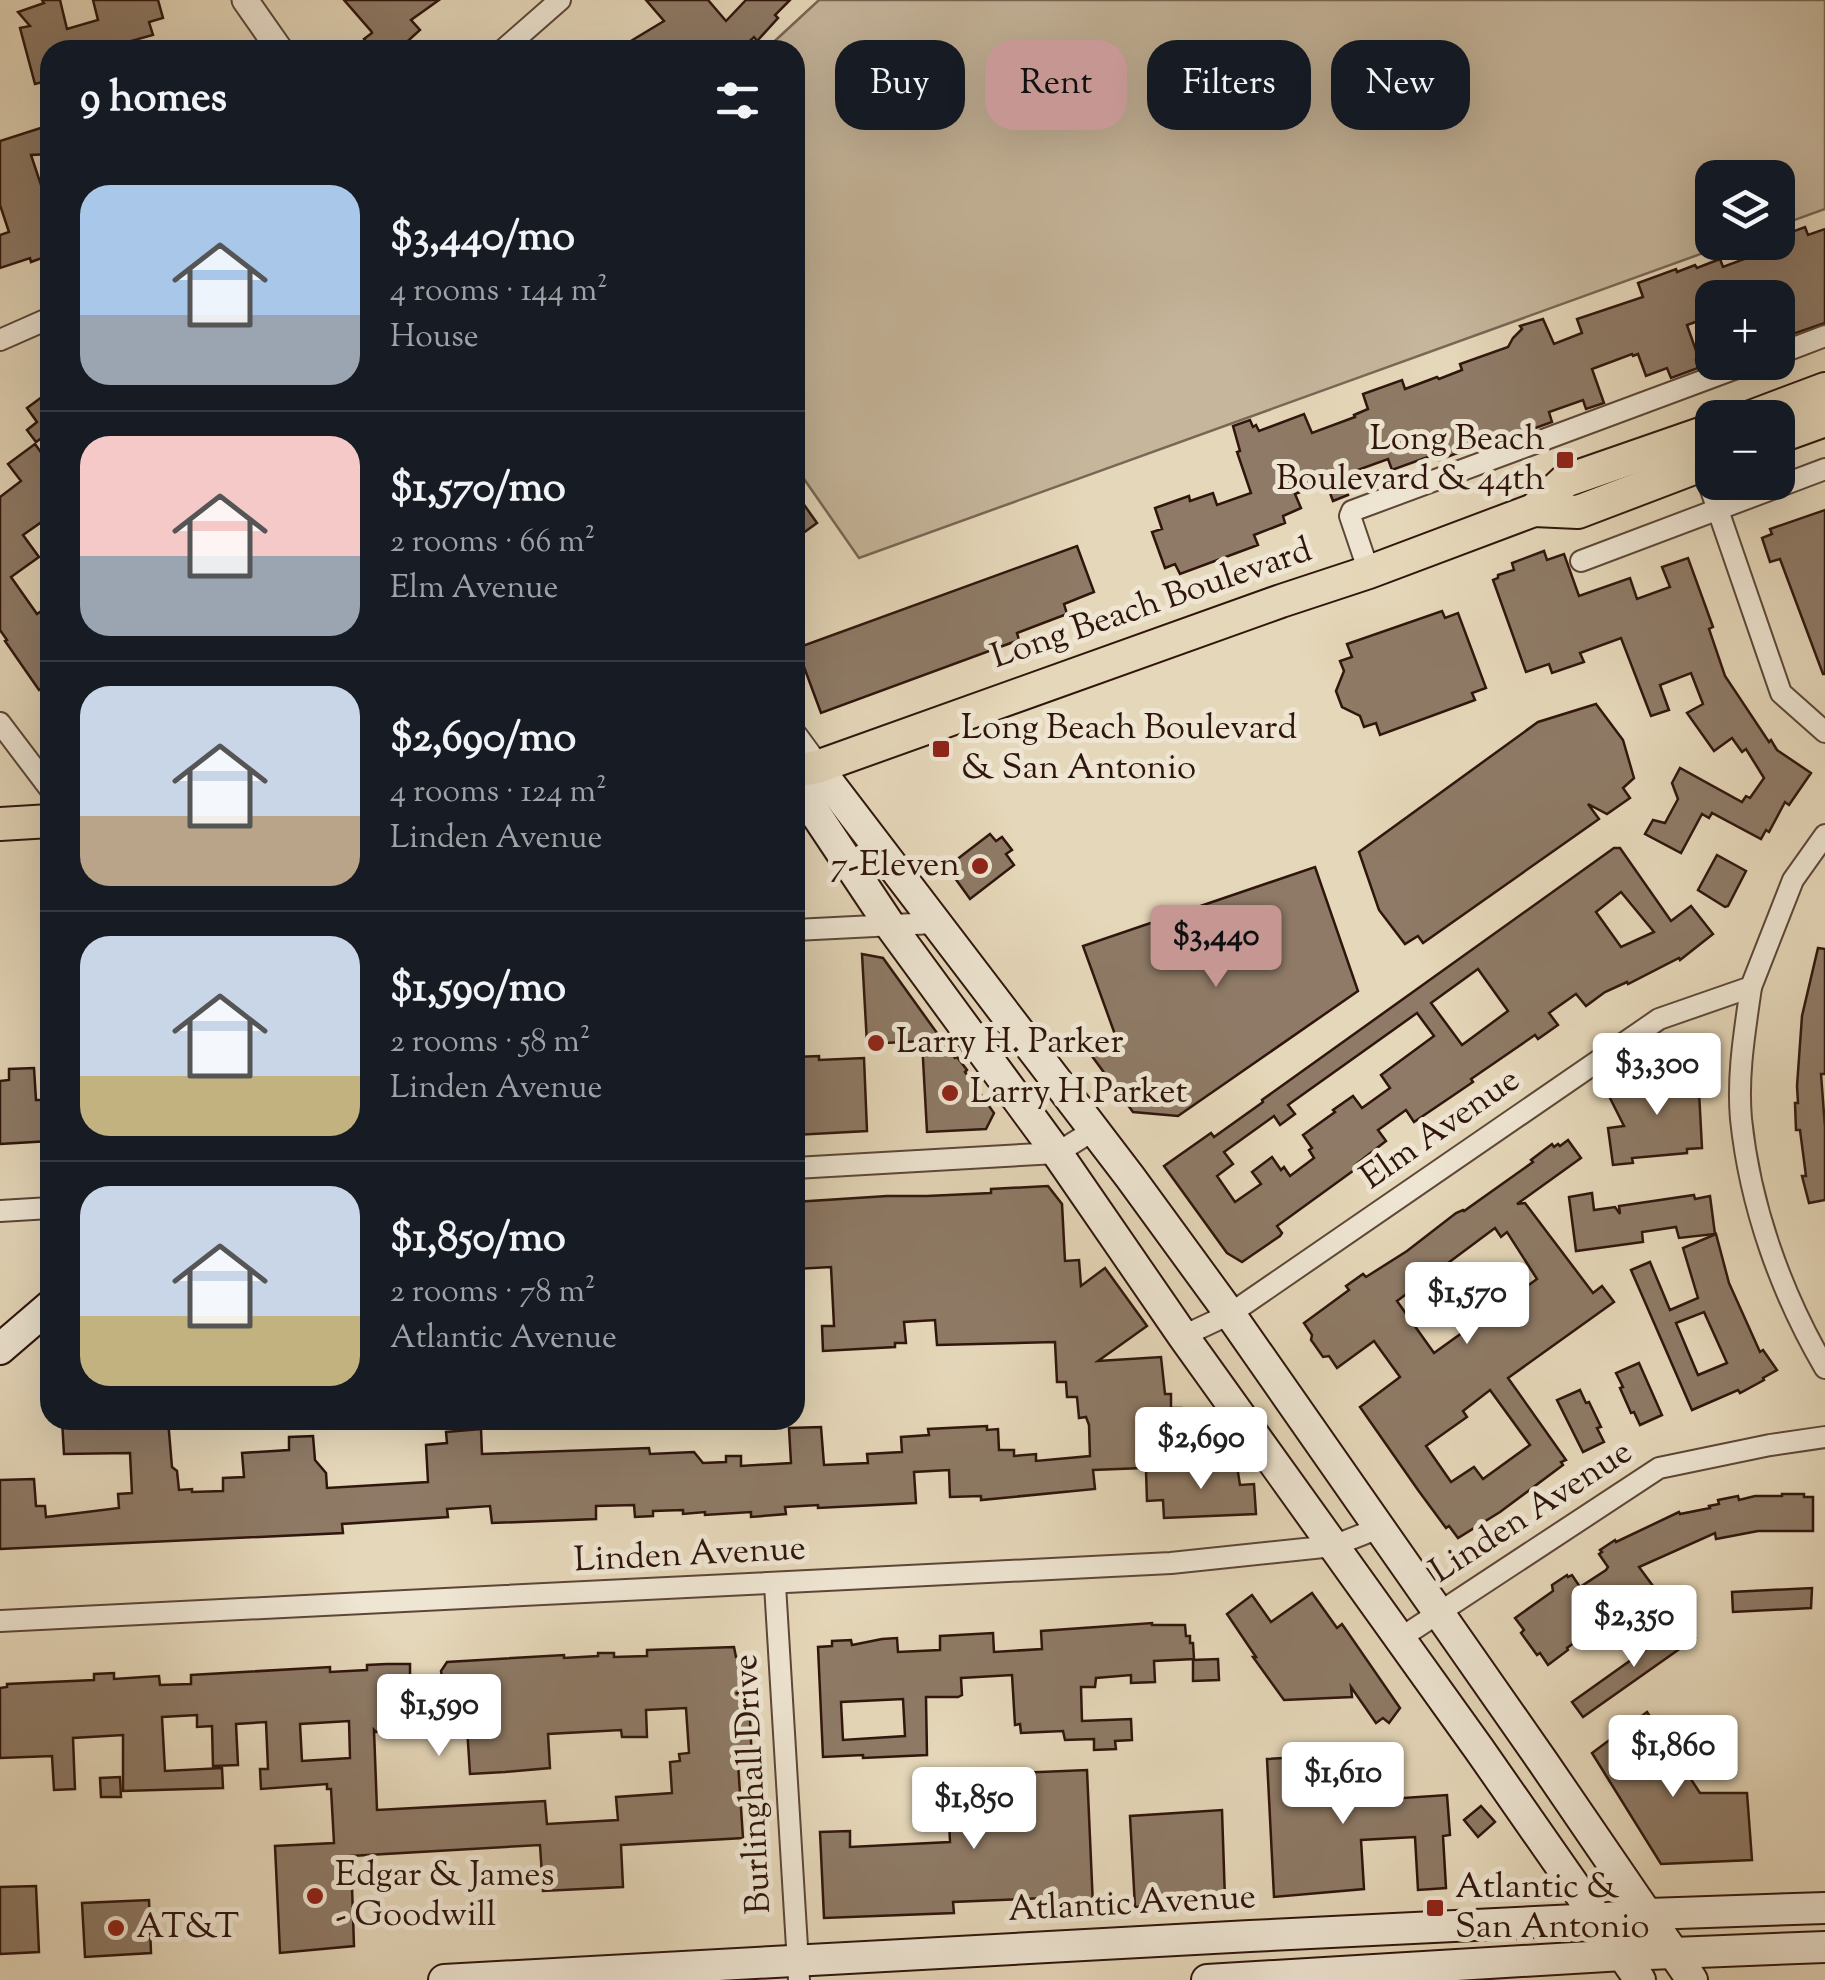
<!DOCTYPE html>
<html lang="en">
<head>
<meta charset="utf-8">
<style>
	:root { --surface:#171b24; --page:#242831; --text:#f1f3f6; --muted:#9ea1a6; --line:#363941; --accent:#c59692 }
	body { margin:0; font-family:"Sorts Mill Goudy",serif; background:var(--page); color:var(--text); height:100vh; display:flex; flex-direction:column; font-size:38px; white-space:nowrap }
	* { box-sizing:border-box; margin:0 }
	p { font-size:32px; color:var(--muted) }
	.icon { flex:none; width:55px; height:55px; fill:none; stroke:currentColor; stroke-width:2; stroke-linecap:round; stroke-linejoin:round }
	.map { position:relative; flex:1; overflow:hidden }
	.details { position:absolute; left:40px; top:40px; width:765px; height:1390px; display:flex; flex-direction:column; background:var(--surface); border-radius:30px; box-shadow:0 10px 40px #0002 }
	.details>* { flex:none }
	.banner { position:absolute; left:835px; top:40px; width:840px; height:90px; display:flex; gap:20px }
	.controls { position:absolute; left:1695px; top:160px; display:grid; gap:20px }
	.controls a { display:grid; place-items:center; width:100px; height:100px; border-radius:20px; background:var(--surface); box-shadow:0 10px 40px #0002; font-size:50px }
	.price { position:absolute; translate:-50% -85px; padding:0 22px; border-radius:10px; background:#fff; color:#222; font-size:32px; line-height:65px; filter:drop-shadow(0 2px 5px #0008) }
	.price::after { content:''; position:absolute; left:50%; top:60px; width:30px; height:22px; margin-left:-15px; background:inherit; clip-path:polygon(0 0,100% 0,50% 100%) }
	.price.on { background:var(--accent); color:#111 }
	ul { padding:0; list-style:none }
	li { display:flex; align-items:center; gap:30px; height:250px; padding:0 40px }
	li+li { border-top:2px solid var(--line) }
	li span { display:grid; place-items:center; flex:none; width:280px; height:200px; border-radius:30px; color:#555 }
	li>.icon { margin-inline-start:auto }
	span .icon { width:120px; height:120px; fill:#fffc; stroke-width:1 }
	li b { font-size:42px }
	h2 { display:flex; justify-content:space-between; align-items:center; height:120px; padding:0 40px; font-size:42px }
	.tag { padding:0 35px; border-radius:30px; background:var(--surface); box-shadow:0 10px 40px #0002; font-size:35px; line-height:90px }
	.tag.on { background:var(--accent); color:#111 }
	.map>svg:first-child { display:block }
	.green { fill:#c6b69c; stroke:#7a6654; stroke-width:2.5 }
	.building { fill:#8e7a66; stroke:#2f150c; stroke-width:2.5; fill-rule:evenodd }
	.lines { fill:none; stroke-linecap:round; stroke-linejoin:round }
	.minor-casing { stroke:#5c4637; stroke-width:24 }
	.tertiary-casing { stroke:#5c4637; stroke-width:29 }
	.secondary-casing { stroke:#2f150c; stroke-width:34 }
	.primary-casing { stroke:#2f150c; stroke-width:36 }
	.minor { stroke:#eee5d2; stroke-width:20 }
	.tertiary { stroke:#eee5d2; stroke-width:25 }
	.secondary { stroke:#eee5d2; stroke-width:30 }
	.primary { stroke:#e5d7b9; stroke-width:32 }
	.poi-dot { fill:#8f2418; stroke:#eee5d2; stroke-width:4 }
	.labels { text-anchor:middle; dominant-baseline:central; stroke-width:10; stroke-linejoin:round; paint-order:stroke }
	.poi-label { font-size:35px; fill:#2f150c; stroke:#eee5d2; text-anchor:start }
	.street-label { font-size:35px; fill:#2f150c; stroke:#eee5d2 }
</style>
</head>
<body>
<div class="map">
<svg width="1825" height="1980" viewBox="0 0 1825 1980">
	<rect width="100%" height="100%" fill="#e5d7b9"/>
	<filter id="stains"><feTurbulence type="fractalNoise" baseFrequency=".002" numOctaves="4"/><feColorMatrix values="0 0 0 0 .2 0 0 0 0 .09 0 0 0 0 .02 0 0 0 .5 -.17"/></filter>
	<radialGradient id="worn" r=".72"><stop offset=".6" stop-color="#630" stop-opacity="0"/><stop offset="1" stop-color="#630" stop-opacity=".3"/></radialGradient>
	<path class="green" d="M819,0H1825V209L1778,226V178H1712V242L1731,243L859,558L795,466V50H765Z"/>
	<g class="building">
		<path d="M42,0H60L67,29L98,20L93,0H158L163,18L149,22L153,35L109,47L110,50H50V80L35,84L20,28L30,26L18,12L44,3Z"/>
		<path d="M344,0H439L411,20L420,30L398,50H373L364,39L372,33L371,31Z"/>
		<path d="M646,0H708L726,21L746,0H790L775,15L778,18L757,41L754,37L740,50H616L664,21Z"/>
		<path d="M50,125V154L31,155L50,212V234L46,236L50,255L31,262L30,258L0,268V235L9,232L0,205V141Z"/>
		<path d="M1805,227L1808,235L1825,229V323L1778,339V298H1712V316L1687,325L1699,359L1696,360L1698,368L1671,378L1667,368L1646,376L1638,354L1633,356L1632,354L1592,369L1604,403L1586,409L1583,400L1549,412L1552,422L1488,445L1487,442L1439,460L1436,454L1392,470L1388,459L1341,476L1348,495L1333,501L1326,482L1295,494L1301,508L1283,516L1285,523L1254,535L1258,545L1180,574L1175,564L1165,568L1152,532L1162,529L1155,508L1189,496L1190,501L1213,493L1217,505L1251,493L1237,452L1240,451L1233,426L1250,420L1253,427L1256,425L1259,431L1304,414L1312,433L1355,417L1354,415L1368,409L1363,394L1402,380L1405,389L1437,377L1439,379L1462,370L1460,364L1508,347L1513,338L1522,329L1520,326L1543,319L1554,344L1582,333L1577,319L1643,297L1638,283L1676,269L1677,272L1695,265L1697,268L1720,259L1723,267L1771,249L1769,242H1778V237Z"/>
		<path d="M50,391V440L46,435L36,442L27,430L37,422L27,408Z"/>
		<path d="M35,444L50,465L42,470L50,480V516L23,535L39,557L11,577L37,614L50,605V682L39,690L5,641L7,640L0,630V497L21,481L8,464Z"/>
		<path d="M795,492L817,523L795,539Z"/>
		<path d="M1825,510V674H1823L1780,559L1770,562L1762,538L1772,534L1770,529Z"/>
		<path d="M1077,546L1094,592L1064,604L1067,614L1017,633L1019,640L821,713L797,648Z"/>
		<path d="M1544,551L1547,560L1564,554L1579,596L1630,578L1637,599L1670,587L1662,567L1688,558L1713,627L1709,629L1725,676L1769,742L1771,740L1777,750L1811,773L1789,805L1785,802L1769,832L1766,830L1761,839L1712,813L1709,818L1702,814L1681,853L1645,834L1653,820L1665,823L1678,799L1672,783L1680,768L1742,802L1746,796L1750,798L1764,778L1746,749L1742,752L1732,738L1714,751L1687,713L1703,704L1691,673L1660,685L1669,710L1651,716L1621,638L1580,653L1584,662L1552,673L1549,664L1526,672L1493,580L1498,578V575L1514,570L1512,563Z"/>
		<path d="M1442,611L1445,618L1458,613L1486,688L1472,693L1475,700L1380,735L1376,723L1364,727L1360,716L1342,707L1336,691L1344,671L1340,661L1352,657L1347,644Z"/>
		<path d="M1596,704L1623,740L1634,778L1623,788L1630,798L1607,814L1588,804L1599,819L1423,943L1418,936L1405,944L1379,910L1359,852L1538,722Z"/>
		<path d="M990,834L996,841L1002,837L1012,850L1006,854L1014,865L970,899L947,867Z"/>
		<path d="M1614,848H1620L1671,921L1691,906L1713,934L1680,960L1679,958L1628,984L1627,982L1605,992L1586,1006L1576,994L1549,1013L1558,1025L1538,1039L1535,1035L1471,1079L1473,1082L1414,1122L1406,1110L1378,1130L1386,1141L1355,1165L1357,1168L1277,1226L1282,1233L1280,1236L1242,1262L1227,1253L1164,1166L1211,1133L1214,1137L1263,1102L1262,1100ZM1621,892L1654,932L1621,947L1596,912ZM1478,969L1508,1011L1462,1045L1431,1003ZM1417,1013L1434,1036L1381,1075L1390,1088L1362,1108L1353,1096L1333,1110L1335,1112L1303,1135L1312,1148L1309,1150L1314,1158L1290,1176L1284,1167L1281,1170L1272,1157L1252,1172L1261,1184L1235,1202L1217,1176L1233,1164L1224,1152L1274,1116L1280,1125L1295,1114L1288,1105Z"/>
		<path d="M1717,855L1746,871L1728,906L1725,907L1698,890Z"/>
		<path d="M1315,867L1358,991L1178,1116L1133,1112L1086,1048L1117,1040L1083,946Z"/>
		<path d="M1818,948L1825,949V1074H1821L1825,1127V1200L1809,1203L1802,1176H1806L1800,1130H1796L1795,1103H1798L1797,1086L1802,1016Z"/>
		<path d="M862,954L883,958L955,1058L957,1057L967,1070L965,1072L994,1113L986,1129L927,1132L922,1041L867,1044Z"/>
		<path d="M819,1056V1060L864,1058L867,1131L795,1135V1057Z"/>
		<path d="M34,1068L36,1100H48V1107H50V1141L0,1144V1081L9,1080V1069Z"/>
		<path d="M1674,1072L1698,1073L1702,1148L1687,1149V1153L1632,1158L1633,1163L1613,1165L1608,1128L1624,1126L1610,1098L1657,1074H1674Z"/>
		<path d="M1568,1140L1581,1158L1517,1204L1525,1203L1593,1293L1602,1286L1614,1302L1508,1378L1566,1460L1561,1462L1563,1465L1500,1512L1458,1538L1449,1526L1446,1528L1418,1490L1360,1407L1400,1377L1374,1341L1337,1368L1329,1356L1323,1357L1314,1344L1311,1340L1312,1335L1304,1323L1349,1290L1346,1286L1363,1274L1366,1277L1407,1251L1456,1213L1463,1210L1464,1211L1533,1162L1531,1160L1552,1144L1554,1147L1558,1144L1560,1146ZM1495,1228L1501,1237L1507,1232L1537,1279L1434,1353L1397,1301ZM1490,1390L1530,1445L1483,1479L1474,1467L1451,1482L1426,1446L1467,1417L1463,1411Z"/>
		<path d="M1048,1186L1062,1204L1065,1261L1079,1260L1081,1286L1105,1268L1147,1326L1098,1361L1161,1357L1165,1394H1171V1408H1181L1182,1424L1170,1425V1428L1143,1430V1468L1093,1470L1095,1489L981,1500V1496L950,1497L949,1470L914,1472L916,1503L818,1508V1505L785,1507L786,1514L751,1517V1512L705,1515V1512L683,1514V1510L653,1511V1516L635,1517L634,1505L596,1506V1519L492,1523L490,1506L447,1509L448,1517L342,1524L343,1533L0,1549V1480L34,1479L36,1506H45L46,1517L119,1508L118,1494L132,1493L130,1453L64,1454L62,1420H168L172,1467L177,1471L179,1490L192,1489V1492L223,1491V1478L244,1477L242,1453L289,1450V1437L313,1436L315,1460L326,1473L327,1488L428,1482L426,1445L447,1443L446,1432L481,1429L482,1454L649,1448L650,1454L694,1452L703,1463L726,1462V1456H741V1466L791,1463L789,1428L821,1427L824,1465L868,1463L867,1454L902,1452L901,1437L929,1435L928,1429L987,1426V1430L998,1429L999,1450H1014V1456L1036,1454V1461L1090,1456L1089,1425L1086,1417L1079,1418L1077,1397H1067L1066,1382H1057L1055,1342L937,1345L935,1320L904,1322L906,1343H895V1347L823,1351L822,1326H834L831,1267L795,1269V1202L887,1196H927L991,1193V1189Z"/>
		<path d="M1592,1193L1594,1210L1615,1207L1620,1214L1619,1206L1694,1195L1695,1199L1710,1196L1715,1234L1679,1238L1676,1227L1642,1232L1643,1242L1576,1251L1569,1197Z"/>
		<path d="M1716,1234L1729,1283L1760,1352L1763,1350L1777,1370L1763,1378L1764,1380L1740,1393L1738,1390L1692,1410L1631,1270L1650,1262L1670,1310L1698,1298L1683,1248ZM1704,1312L1727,1363L1698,1375L1676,1323Z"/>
		<path d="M1639,1363L1662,1415L1640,1425L1634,1412L1631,1413L1620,1388L1623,1387L1616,1373Z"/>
		<path d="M1580,1390L1586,1403L1589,1402L1601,1427L1597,1428L1604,1442L1583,1452L1557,1400Z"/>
		<path d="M1237,1466L1240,1485L1254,1484L1256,1514L1164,1518L1163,1500L1147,1501L1146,1471Z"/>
		<path d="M1782,1494H1804V1497H1813V1531H1758L1716,1539L1715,1533L1639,1567L1653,1586L1567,1648L1568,1650L1548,1665L1540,1653L1537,1655L1521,1633L1524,1630L1515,1618L1553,1591L1552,1585L1567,1575L1568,1577L1572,1575L1580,1587L1606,1570L1608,1567L1599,1554L1602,1552L1600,1550L1615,1540L1616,1542L1679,1512L1680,1514L1710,1508L1709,1506L1719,1504L1718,1500L1738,1496L1739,1500L1755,1496H1782Z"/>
		<path d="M1812,1588L1811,1608L1733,1612L1732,1592Z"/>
		<path d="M1312,1593L1337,1628L1342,1624L1400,1708L1389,1723L1383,1718L1376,1723L1351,1687L1352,1697L1284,1700L1253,1657H1256L1227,1614L1252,1595L1271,1622Z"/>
		<path d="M1152,1623V1625H1185L1186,1636H1190V1643H1193L1194,1659L1154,1661L1155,1682L1131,1683V1675L1096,1678L1095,1687H1081L1082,1721L1131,1719L1132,1740L1115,1741L1116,1749L1094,1750V1739L1065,1740L1063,1731L1021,1733L1020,1724L1015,1725L1012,1675L961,1678L962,1695L958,1697H926L927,1755L863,1758V1755L823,1757L818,1647L832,1646V1641L851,1640L852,1645L882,1639L897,1638L898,1652L940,1650V1636L993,1633L994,1652L1042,1649L1041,1631ZM903,1699L905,1736L843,1740L841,1702Z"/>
		<path d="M1683,1623L1695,1638L1583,1717L1572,1702Z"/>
		<path d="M734,1647L736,1657H747L752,1762L738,1763L743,1838L621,1845L623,1887L543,1891L540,1845L351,1856L354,1946L280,1953L275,1846L334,1843L331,1789H327V1784L261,1789L260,1769H268L266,1722L236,1724L238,1765L213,1766L212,1726L197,1727V1715L162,1717L165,1771L222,1768L223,1788L123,1791V1735L73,1738L75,1789L54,1790L52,1756L0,1758V1688L7,1687V1684L94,1680V1674L114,1673V1679L159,1676L160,1685L191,1684V1675L330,1667V1672L367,1670V1665L387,1664H410V1679L442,1677L441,1671L447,1662L564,1655V1658L598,1656V1653H614V1657L647,1656V1650ZM686,1708L689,1753L679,1754L680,1761L670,1762L672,1793L616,1797L618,1820L547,1824L545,1801L377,1810L374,1730L376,1732L467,1727L470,1774L505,1772L550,1768L548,1734L621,1730L622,1737H647L646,1710ZM349,1721L350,1758L302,1761L300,1724Z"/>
		<path d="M1218,1659L1219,1680L1193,1681V1660Z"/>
		<path d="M1647,1712L1700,1793H1747L1752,1860L1661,1864L1592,1753Z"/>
		<path d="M1356,1754L1359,1801L1447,1795L1450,1835L1443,1836L1446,1888L1418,1890L1415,1837L1361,1840L1364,1889L1274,1897L1267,1759Z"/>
		<path d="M1087,1770L1093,1906L1045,1909V1898L953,1902L954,1913L824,1918L820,1832L850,1831V1847L950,1842L947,1776Z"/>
		<path d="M120,1777L121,1797H101L100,1778Z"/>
		<path d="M1481,1806L1495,1822L1478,1837L1464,1820Z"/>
		<path d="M1222,1810L1225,1900L1135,1907L1130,1816Z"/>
		<path d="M36,1886L39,1952L0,1954V1887Z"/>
		<path d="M149,1900L151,1953L85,1957L82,1903Z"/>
	</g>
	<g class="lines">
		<defs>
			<g id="minor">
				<path d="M503,50L560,0"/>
				<path d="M0,340L50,318"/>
				<path d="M1778,354L1825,336"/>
				<path d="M1700,458L1781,693L1825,732"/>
				<path d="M1581,561L1825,469"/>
				<path d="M1369,572L1350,516L1352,511L1753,362"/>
				<path d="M0,723L50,789"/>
				<path d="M795,930L934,923"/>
				<path d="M1751,987C1745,1030 1737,1075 1741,1119C1750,1206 1781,1293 1825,1368"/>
				<path d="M795,1168L1057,1153L1094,1130"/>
				<path d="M0,1211L50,1208"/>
				<path d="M1183,1336L1230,1314L1659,1019L1751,987L1793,880L1825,835"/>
				<path d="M775,1585L799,1980"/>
				<path d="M0,1621L1171,1563L1333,1546L1379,1528"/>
				<path d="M1399,1639L1659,1468L1770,1445L1825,1437"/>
			</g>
			<g id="tertiary">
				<path d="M245,0L280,50"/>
				<path d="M795,737L817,767"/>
			</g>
			<g id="secondary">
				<path d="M817,767L1130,1177L1230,1314L1543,1762L1692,1980"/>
				<path d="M795,783L889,924L1057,1153L1183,1336L1479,1749L1640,1980"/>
				<path d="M0,1349L50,1306"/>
				<path d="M444,1980L1250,1936L1597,1919L1649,1914L1825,1908"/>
				<path d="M1207,1980L1623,1955L1825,1947"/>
			</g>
			<g id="primary">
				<path d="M1748,418L1825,389"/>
				<path d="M1778,437L1825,420"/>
				<path d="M1534,510L1578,512L1712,461"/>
				<path d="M795,771L817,767L1281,601L1369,572L1534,510L1565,481L1712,430"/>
				<path d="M0,824L50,821"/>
			</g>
		</defs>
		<use href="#minor" class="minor-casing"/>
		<use href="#tertiary" class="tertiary-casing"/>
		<use href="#secondary" class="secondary-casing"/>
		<use href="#primary" class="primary-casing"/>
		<use href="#minor" class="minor"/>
		<use href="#tertiary" class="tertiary"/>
		<use href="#secondary" class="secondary"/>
		<use href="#primary" class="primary"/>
	</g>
	<g class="poi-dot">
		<rect x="1555" y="450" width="20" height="20" rx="5"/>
		<rect x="931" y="739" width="20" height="20" rx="5"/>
		<circle cx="980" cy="866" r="10"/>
		<circle cx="876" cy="1043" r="10"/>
		<circle cx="950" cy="1093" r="10"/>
		<circle cx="315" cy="1896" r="10"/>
		<rect x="1425" y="1898" width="20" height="20" rx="5"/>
		<circle cx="116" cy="1928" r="10"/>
	</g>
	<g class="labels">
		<g class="poi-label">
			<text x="1545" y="440" text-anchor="end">Long Beach<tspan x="1545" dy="40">Boulevard &amp; 44th</tspan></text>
			<text x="961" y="729">Long Beach Boulevard<tspan x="961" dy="40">&amp; San Antonio</tspan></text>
			<text x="960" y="866" text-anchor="end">7-Eleven</text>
			<text x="896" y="1043">Larry H. Parker</text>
			<text x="970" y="1093">Larry H Parket</text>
			<text x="335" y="1876">Edgar &amp; James<tspan x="335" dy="40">- Goodwill</tspan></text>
			<text x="1455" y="1888">Atlantic &amp;<tspan x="1455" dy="40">San Antonio</tspan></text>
			<text x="136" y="1928">AT&amp;T</text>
		</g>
		<g class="street-label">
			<text transform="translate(1152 605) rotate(-19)">Long Beach Boulevard</text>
			<text transform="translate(1441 1130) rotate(-35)">Elm Avenue</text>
			<text transform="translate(1532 1513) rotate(-33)">Linden Avenue</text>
			<text transform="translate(690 1556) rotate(-3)">Linden Avenue</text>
			<text transform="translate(754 1784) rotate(-93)">Burlinghall Drive</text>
			<text transform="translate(1132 1905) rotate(-3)">Atlantic Avenue</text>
		</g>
	</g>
	<rect width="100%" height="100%" filter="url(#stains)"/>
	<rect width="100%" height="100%" fill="url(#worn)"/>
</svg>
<div class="controls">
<a><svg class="icon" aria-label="layers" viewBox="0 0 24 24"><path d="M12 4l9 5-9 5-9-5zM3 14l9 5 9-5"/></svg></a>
<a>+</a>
<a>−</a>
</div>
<b class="price on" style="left:1216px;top:990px">$3,440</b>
<b class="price" style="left:1657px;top:1118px">$3,300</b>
<b class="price" style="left:1467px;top:1347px">$1,570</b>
<b class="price" style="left:1201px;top:1492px">$2,690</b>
<b class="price" style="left:1634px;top:1670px">$2,350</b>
<b class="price" style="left:439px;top:1759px">$1,590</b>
<b class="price" style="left:1673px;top:1800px">$1,860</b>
<b class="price" style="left:1343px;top:1827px">$1,610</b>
<b class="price" style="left:974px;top:1852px">$1,850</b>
<div class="banner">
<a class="tag">Buy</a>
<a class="tag on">Rent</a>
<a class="tag">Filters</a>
<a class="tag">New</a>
</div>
<section class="details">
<h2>9 homes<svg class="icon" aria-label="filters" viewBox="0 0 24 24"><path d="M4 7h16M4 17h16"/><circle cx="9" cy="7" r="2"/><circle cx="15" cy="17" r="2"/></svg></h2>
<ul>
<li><span style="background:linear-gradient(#a9c7e8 65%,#9aa5b1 0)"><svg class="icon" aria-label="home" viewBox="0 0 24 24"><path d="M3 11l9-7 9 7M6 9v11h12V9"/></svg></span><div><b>$3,440/mo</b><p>4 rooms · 144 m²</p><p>House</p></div></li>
<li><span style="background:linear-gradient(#f6c9c9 60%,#9aa5b1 0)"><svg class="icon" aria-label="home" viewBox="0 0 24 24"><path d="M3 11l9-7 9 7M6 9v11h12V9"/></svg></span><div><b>$1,570/mo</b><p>2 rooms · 66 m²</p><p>Elm Avenue</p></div></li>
<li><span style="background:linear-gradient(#c9d6e8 65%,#b9a48a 0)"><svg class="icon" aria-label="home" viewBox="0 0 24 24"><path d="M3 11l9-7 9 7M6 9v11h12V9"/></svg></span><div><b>$2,690/mo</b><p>4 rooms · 124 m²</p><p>Linden Avenue</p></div></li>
<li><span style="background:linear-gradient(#c9d6e8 70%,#c2b280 0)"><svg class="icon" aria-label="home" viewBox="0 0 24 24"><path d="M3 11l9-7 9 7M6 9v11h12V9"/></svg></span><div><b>$1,590/mo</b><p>2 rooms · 58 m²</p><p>Linden Avenue</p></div></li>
<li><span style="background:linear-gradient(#c9d6e8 65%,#c2b280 0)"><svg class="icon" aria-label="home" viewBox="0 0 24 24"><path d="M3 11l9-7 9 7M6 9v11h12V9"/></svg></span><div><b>$1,850/mo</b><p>2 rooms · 78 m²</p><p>Atlantic Avenue</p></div></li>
</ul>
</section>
</div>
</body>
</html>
